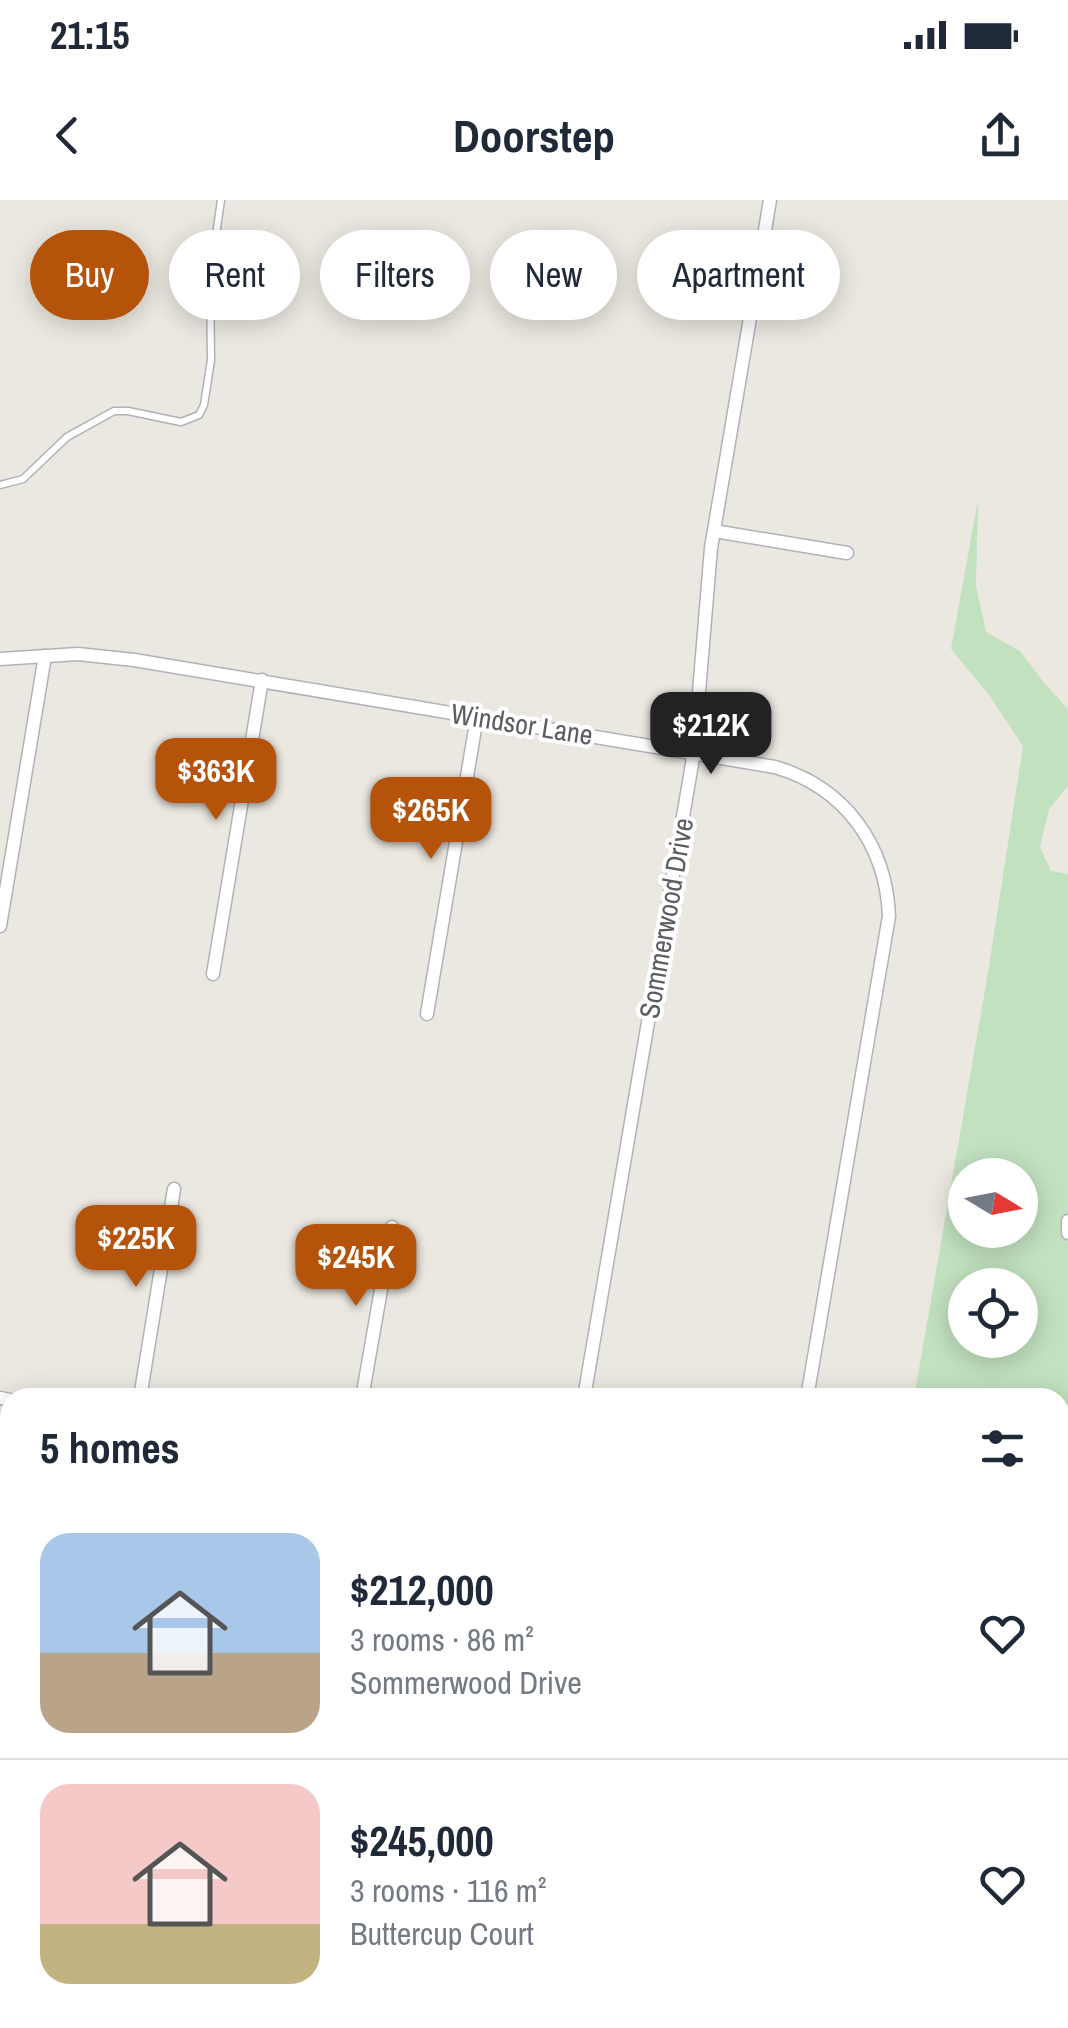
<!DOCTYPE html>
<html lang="en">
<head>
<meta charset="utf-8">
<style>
	:root { --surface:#fff; --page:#f2f2f3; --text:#1f2937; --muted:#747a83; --line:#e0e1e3; --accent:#b45309 }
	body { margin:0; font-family:"Archivo Narrow",sans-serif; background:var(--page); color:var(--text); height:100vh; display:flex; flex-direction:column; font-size:38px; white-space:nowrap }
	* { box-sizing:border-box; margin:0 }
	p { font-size:32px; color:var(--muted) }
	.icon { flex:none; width:55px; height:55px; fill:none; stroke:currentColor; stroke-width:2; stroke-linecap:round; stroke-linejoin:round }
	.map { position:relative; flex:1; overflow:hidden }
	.details { position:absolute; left:0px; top:1188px; width:1070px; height:642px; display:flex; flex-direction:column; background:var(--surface); border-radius:30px 30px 0 0; box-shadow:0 5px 25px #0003 }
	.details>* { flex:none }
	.top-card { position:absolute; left:30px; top:30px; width:1010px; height:90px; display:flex; gap:20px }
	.needle { width:65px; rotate:100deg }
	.controls { position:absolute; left:948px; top:958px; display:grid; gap:20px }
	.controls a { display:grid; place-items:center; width:90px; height:90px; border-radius:50%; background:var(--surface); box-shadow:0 5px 25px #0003; font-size:50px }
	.price { position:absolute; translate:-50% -85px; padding:0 22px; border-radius:20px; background:var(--accent); color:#fff; font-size:32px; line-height:65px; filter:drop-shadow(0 2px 5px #0008) }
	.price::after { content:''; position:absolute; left:50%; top:60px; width:30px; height:22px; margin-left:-15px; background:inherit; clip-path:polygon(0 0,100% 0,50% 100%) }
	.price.active { background:#222; color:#fff }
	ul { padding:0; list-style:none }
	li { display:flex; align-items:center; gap:30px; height:250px; padding:0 40px }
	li+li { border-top:2px solid var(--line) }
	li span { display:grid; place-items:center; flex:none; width:280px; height:200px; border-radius:30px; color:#555 }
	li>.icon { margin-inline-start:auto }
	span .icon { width:120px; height:120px; fill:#fffc; stroke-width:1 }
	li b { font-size:42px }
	h2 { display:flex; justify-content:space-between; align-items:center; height:120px; padding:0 40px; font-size:42px }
	.chip { padding:0 35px; border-radius:45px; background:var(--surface); box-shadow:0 5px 25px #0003; font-size:35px; line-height:90px }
	.chip.active { background:var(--accent); color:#fff }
	.status { display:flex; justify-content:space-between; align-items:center; height:70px; padding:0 50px; background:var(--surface); direction:ltr }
	.status svg { height:28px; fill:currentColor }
	header { display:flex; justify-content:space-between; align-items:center; height:130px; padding:0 40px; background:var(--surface); font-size:45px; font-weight:700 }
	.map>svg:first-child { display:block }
	.commercial { fill:#fbefd7 }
	.industrial { fill:#dad7d3 }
	.green { fill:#c1e1bf; fill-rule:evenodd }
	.building { fill:#c7c3be; stroke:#cfc9c0; stroke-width:2.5 }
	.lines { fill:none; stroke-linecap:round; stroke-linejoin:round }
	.lane-casing { stroke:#afb2b6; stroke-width:9 }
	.street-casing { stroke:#afb2b6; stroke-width:15 }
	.path { stroke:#99c2a2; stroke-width:2.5; stroke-dasharray:10 5; stroke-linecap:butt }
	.lane { stroke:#fff; stroke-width:6 }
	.street { stroke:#fff; stroke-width:12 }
	.labels { text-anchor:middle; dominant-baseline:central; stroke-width:8; stroke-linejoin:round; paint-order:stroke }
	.street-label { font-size:28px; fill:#5a5d61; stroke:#fff }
</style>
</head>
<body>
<div class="status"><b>21:15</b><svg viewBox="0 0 49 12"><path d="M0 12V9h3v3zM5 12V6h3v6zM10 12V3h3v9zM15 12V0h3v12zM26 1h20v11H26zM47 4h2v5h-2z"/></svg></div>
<header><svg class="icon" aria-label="back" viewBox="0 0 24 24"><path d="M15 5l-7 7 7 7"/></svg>Doorstep<svg class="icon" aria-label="share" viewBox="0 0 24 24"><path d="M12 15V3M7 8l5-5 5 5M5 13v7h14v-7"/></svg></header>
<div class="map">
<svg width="1068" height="1828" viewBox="0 0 1068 1828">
	<rect width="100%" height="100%" fill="#ebe8e1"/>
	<path class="commercial" d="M0,1693L10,1694V1820H65L63,1828H0Z"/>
	<g class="industrial">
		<path d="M0,1371L10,1372V1694L0,1693Z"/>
		<path d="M1060,1527L1068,1528V1828H63L65,1820H1060Z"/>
	</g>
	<path class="green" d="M978,300L976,386L986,432L1020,451L1045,484L1068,509V586L1049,609L1040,647L1051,671L1068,674V1228L1060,1233V1198H914L988,773L1023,546L989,495L951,449ZM965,975H1020V1030H965ZM965,1085H1020V1140H965Z"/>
	<g class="building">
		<path d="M8,1450L10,1451V1618L0,1617V1500Z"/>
		<path d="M174,1820H343L342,1828H173Z"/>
		<path d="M866,1820H906L905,1828H849L850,1822L865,1824Z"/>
		<path d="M973,1820H1007L1005,1828H971Z"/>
	</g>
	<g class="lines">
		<defs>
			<g id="lane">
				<path d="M0,285L23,279L67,237L114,211H128L181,222L199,215L204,205L211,160L210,76L221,0"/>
				<path d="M0,1393L10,1394"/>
				<path d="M0,1639L10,1641"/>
				<path d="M1060,1714L1068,1654"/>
				<path d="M1060,1787L1068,1742"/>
				<path d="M51,1828L52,1820"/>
				<path d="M349,1828L351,1820"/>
				<path d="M415,1828L416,1820"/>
				<path d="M1053,1828L1054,1820"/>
			</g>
			<g id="street">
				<path d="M714,331L847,353"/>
				<path d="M0,459L78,454L134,460L775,567C844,587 886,644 889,716L807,1198"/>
				<path d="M0,726L45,456"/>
				<path d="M213,774L262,480"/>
				<path d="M427,814L477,517"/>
				<path d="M1068,1021V1033"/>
				<path d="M0,1198L10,1200"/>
				<path d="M140,1198L174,989"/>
				<path d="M362,1198L392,1027"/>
				<path d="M584,1198L694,552L711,348L770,0"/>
				<path d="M1060,1357L1068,1354"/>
				<path d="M1060,1732L1068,1733"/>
				<path d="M529,1828L530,1820"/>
			</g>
		</defs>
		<use href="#lane" class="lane-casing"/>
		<use href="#street" class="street-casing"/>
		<g class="path">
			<path d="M0,1334L10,1335"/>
			<path d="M1060,1513L1068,1514"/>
		</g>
		<use href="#lane" class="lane"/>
		<use href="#street" class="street"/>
	</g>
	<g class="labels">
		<g class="street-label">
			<text transform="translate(522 524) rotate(9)">Windsor Lane</text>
			<text transform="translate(666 718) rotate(-80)">Sommerwood Drive</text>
		</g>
	</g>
</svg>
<div class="controls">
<a><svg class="needle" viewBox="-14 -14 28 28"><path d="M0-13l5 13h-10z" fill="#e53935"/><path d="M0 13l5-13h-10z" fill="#747a83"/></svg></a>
<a><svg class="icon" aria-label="locate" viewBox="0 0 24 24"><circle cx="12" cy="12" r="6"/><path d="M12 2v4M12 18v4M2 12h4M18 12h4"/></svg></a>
</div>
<b class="price active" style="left:711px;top:577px">$212K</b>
<b class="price" style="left:216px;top:623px">$363K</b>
<b class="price" style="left:431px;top:662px">$265K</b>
<b class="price" style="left:136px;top:1090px">$225K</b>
<b class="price" style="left:356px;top:1109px">$245K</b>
<div class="top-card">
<a class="chip active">Buy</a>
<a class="chip">Rent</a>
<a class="chip">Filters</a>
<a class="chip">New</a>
<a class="chip">Apartment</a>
</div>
<section class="details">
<h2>5 homes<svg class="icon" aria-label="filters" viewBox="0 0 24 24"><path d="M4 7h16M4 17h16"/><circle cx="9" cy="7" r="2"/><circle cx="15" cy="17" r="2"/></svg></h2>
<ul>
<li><span style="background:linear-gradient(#a9c7e8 60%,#b9a48a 0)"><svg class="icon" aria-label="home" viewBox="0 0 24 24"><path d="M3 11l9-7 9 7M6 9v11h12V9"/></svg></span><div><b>$212,000</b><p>3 rooms · 86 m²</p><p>Sommerwood Drive</p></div><svg class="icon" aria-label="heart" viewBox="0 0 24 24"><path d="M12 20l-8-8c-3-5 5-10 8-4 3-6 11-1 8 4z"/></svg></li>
<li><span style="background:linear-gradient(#f6c9c9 70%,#c2b280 0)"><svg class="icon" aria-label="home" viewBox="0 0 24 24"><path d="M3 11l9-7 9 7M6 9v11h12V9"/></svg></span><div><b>$245,000</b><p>3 rooms · 116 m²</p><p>Buttercup Court</p></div><svg class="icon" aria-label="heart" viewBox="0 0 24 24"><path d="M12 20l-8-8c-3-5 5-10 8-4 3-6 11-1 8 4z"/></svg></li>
</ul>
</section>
</div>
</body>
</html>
